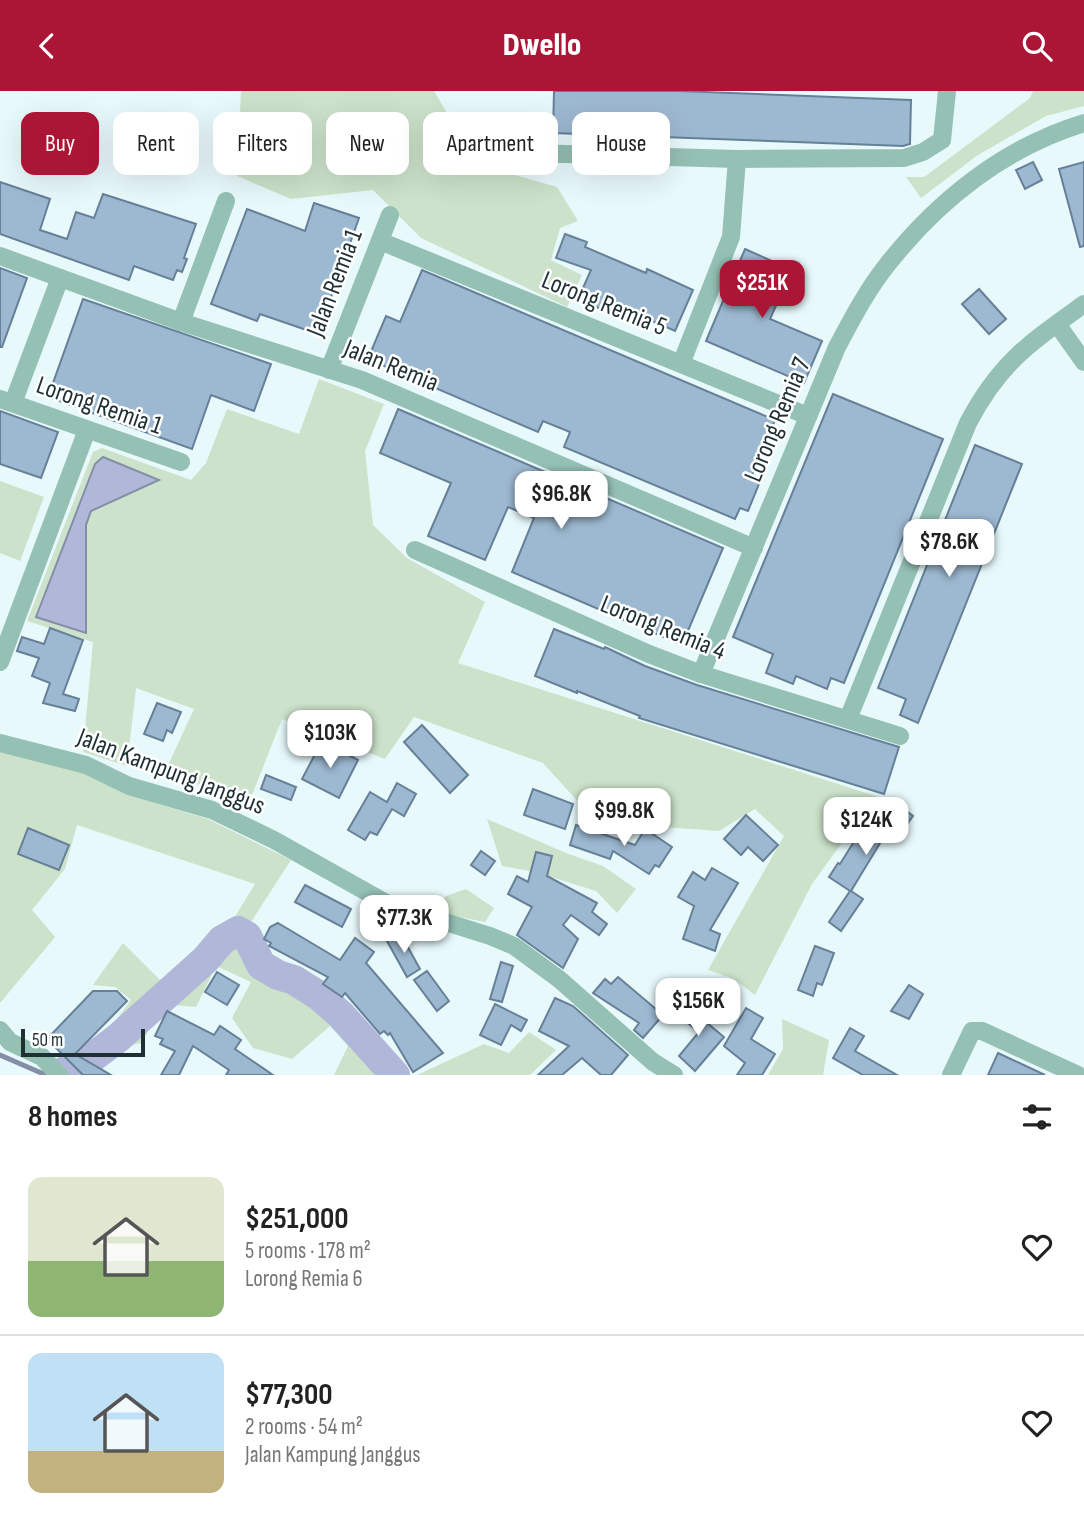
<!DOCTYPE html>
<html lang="en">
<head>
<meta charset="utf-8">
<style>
	:root { --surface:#fff; --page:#f6f6f6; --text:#222; --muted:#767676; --line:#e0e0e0; --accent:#ab1536 }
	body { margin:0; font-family:"Sofia Sans Condensed",sans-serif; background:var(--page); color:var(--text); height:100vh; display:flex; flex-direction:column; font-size:26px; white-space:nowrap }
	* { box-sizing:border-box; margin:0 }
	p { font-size:23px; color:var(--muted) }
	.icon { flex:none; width:38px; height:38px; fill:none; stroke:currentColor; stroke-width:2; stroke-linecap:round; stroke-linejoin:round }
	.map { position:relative; height:984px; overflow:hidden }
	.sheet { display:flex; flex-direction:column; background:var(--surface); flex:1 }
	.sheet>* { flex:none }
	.top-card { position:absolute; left:21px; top:21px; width:700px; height:63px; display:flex; gap:14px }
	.scale { position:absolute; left:21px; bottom:18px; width:124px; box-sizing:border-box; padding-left:7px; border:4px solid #1f3033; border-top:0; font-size:19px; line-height:24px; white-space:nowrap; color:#1f3033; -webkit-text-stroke:5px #fff; paint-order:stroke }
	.price { position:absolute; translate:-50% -60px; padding:0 16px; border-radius:14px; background:#fff; color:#222; font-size:23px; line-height:46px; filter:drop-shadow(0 2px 4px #0008) }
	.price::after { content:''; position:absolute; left:50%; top:42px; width:21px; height:16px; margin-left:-10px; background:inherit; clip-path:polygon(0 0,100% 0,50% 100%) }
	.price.on { background:var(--accent); color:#fff }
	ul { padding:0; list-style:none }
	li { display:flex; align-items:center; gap:21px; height:175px; padding:0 28px }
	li+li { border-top:2px solid var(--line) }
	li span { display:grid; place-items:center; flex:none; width:196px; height:140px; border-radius:14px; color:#555 }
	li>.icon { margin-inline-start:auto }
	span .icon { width:84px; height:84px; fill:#fffc; stroke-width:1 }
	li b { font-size:30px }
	h2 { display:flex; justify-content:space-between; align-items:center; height:84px; padding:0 28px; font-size:30px }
	.tag { padding:0 24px; border-radius:14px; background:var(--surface); box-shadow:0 7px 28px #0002; font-size:24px; line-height:63px }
	.tag.on { background:var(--accent); color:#fff }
	header { display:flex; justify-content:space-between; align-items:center; height:91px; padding:0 28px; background:var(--accent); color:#fff; font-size:32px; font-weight:800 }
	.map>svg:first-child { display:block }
	.green { fill:#cce2ca }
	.water { fill:#b1b7d9; stroke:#858ea7; stroke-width:2 }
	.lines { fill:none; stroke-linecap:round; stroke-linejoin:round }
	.stream { stroke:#858ea7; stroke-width:5 }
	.river { stroke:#b1b7d9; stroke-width:30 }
	.building { fill:#9db9d1; stroke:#658097; stroke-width:2 }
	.minor { stroke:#95c0b4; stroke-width:18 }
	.labels { text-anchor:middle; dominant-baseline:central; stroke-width:5; stroke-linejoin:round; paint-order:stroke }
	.street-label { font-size:26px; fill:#1f3033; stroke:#fff }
</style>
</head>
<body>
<header><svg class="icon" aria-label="back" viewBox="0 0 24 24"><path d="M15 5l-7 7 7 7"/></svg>Dwello<svg class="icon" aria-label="search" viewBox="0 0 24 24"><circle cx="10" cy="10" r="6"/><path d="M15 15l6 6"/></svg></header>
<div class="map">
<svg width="1084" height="984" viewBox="0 0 1084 984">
	<rect width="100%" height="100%" fill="#e8f9fc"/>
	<g class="green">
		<path d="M241,0H434L477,73L557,96L578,130L560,137L551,169L582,184L567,216L421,147L373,99L291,108L237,85Z"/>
		<path d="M1033,0H1084V15L1046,25L978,64L921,107L906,86H924L1030,7Z"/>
		<path d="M319,288L384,313L365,360L373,434L407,467L485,511L458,572L876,705L812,793L755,904L734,888L708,879L784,745L755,718L719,740L608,732L582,715L543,672L414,626L385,668L282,628L250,709L164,683L194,618L136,597L127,675L83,661L93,551L27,530L93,361L102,357L191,389L206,372L227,318L299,343Z"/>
		<path d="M0,390L44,406L20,470L0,462Z"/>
		<path d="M0,660L81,680L125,703L208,728L291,769L251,831L270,865L341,908L409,984H334L348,955L330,935L292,968L253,957L232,927L251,891L216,875L196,916L162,913L142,952L131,954L112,964L91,962L131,909L115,896L93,894L123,852L164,893L228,837L255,793L77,734L65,778L32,819L55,846L0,912Z"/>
		<path d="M487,728L566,762L603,775L636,798L617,822L596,800L535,781L502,775Z"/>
		<path d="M466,798L494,817L485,831L434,821L446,805Z"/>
		<path d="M782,928L829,949L823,984H768L783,958Z"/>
		<path d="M529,941L556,959L530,984H417L484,953L509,962Z"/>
	</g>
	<path class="water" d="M103,366L159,389L91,420L86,434V542L36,526L95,373Z"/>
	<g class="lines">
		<path class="stream" d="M0,964L46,984"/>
		<path class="river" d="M65,980L89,969L118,947L205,869L222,849L238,840L247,845L261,874L278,884L294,889L318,904L341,924L395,984"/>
	</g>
	<g class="building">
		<path d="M554,0H679L911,9L910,53L903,55L553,42Z"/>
		<path d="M1033,71L1042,89L1025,98L1016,79Z"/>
		<path d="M1084,71V155L1080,156L1059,78Z"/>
		<path d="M0,91L50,108L40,139L67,148L76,121L94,127L103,103L196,133L184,167L187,168L182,181L177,179L173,189L134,175L129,189L0,143Z"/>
		<path d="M314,112L359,127L318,243L260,223L257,230L211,213L247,118L305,140Z"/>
		<path d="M565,143L587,151L585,156L646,182L647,178L693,199L675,240L623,217L619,226L578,208L591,179L556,167Z"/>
		<path d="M745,158L792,179L770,228L822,250L804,292L706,250Z"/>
		<path d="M0,177L27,187L2,256H0Z"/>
		<path d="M422,179L775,329L752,384L761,388L748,420L740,417L735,428L564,356L570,341L543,330L538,341L377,272L372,258L386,225L400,231Z"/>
		<path d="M979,198L1006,228L989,243L962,213Z"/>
		<path d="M83,208L271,273L254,320L211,304L192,358L48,306Z"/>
		<path d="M833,303L943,348L844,592L831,587L827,598L796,585L793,593L766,582L773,563L733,546Z"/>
		<path d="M398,318L723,457L682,554L512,481L534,427L508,416L485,469L428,445L451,392L380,362Z"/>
		<path d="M0,320L58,341L41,387L0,373Z"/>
		<path d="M975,354L1022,373L918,632L900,624L906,608L878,597Z"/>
		<path d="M50,537L83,549L63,603L79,608L75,620L43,612L50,592L32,585L39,567L17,560L22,546L44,553Z"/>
		<path d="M554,538L604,558L605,556L607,557L645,575L697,594L899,656L884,703L639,627L640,625L577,600V602L535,585Z"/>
		<path d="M157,612L181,621L172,642L167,639L163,650L144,643Z"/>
		<path d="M422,634L468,684L450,702L404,651Z"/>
		<path d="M322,650L358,669L339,707L302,688Z"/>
		<path d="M266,684L296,696L291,709L261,698Z"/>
		<path d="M397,692L416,703L404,725L392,718L377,744L370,741L365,749L348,739L370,701L387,711Z"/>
		<path d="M533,698L573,713L565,738L524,724Z"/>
		<path d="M891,708L913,725L894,751L885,744L851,800L863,808L841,840L829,831L850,800L829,786L838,772L840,773L860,741L865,744Z"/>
		<path d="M746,724L778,754L763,770L748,756L741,764L724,748Z"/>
		<path d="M576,734L635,754L645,738L672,756L659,776L655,774L649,783L613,760L610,768L570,754Z"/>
		<path d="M28,737L69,754L59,779L18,763Z"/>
		<path d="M481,760L495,770L485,784L471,774Z"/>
		<path d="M536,761L552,765L547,785L597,812L592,821L607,833L599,844L571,824L563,834L578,848L563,877L517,844L532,816L508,803L517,785L528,791Z"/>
		<path d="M712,777L738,792L710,839L720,843L715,860L683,848L694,815L678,806L693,781L705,789Z"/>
		<path d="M305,794L351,818L342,836L295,811Z"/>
		<path d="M278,832L340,869L355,847L374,861L366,872L443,962L413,981L390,942L388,944L384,940L380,943L345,902L342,906L323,893L328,886L269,855L271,852L264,848L270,836Z"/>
		<path d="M400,842L420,878L407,886L387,850Z"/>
		<path d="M815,855L834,862L822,894L817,892L813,905L798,899Z"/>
		<path d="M501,871L513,875L502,911L490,908Z"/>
		<path d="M427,880L449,910L437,920L414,889Z"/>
		<path d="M217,881L239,894L227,914L205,901Z"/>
		<path d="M618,886L663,924L643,947L634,939L639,932L593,902L605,888L611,893Z"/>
		<path d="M909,894L923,903L909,928L891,920Z"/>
		<path d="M93,900H117L127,910L75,963L111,984H83L47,948Z"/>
		<path d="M555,907L573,915L628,964L611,984H601L582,967L562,984H538L569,955L539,940Z"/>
		<path d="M681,910L724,946L695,980L679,965L699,941L673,920Z"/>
		<path d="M495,913L527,929L521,940L511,934L501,954L480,944Z"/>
		<path d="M746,917L763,927L751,948L775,963L762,984H737L745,972L724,955Z"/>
		<path d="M167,920L214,944L220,935L241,949L235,958L273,984H226L229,979L193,955L179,984H161L175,960L160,953L163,948L155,945Z"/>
		<path d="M850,937L864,945L855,960L897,984H863L833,967Z"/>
		<path d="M998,962L1045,984H988Z"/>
	</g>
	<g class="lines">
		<g class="minor">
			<path d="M530,62L737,68L904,67L923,61L942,49L947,0"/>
			<path d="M380,150L808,325"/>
			<path d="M0,165L181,231L362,289L754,457"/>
			<path d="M181,231L226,110"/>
			<path d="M1057,233L1084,271"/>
			<path d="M681,273L731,146L737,68"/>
			<path d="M329,279L390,124"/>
			<path d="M0,308L181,371"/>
			<path d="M13,312L60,187"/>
			<path d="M415,459L649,563L701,583L900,645"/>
			<path d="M0,571L87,339"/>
			<path d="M701,583L837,256C852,228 867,199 887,174C938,109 1005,56 1084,32"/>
			<path d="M848,628L968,332C1000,271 1030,252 1084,213"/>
			<path d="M0,652L86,674L129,695L212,719L274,749L388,813L490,845L514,855L559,888L653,971L674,984"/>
			<path d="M0,939L10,951L42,966L59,984"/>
			<path d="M951,984L972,940H982L1078,984"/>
		</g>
	</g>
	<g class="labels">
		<g class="street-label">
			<text transform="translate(335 192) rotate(-69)">Jalan Remia 1</text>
			<text transform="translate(604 213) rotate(22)">Lorong Remia 5</text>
			<text transform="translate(391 275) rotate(22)">Jalan Remia</text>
			<text transform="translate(99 315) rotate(19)">Lorong Remia 1</text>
			<text transform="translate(778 329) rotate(-67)">Lorong Remia 7</text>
			<text transform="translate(663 537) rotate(22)">Lorong Remia 4</text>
			<text transform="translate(171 681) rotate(21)">Jalan Kampung Janggus</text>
		</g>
	</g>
</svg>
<div class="scale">50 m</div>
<b class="price on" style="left:762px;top:229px">$251K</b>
<b class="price" style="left:561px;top:440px">$96.8K</b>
<b class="price" style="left:949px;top:488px">$78.6K</b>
<b class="price" style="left:330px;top:679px">$103K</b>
<b class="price" style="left:624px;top:757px">$99.8K</b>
<b class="price" style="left:866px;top:766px">$124K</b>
<b class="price" style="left:404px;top:864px">$77.3K</b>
<b class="price" style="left:698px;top:947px">$156K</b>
<div class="top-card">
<a class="tag on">Buy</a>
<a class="tag">Rent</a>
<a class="tag">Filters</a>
<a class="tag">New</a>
<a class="tag">Apartment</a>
<a class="tag">House</a>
</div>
</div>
<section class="sheet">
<h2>8 homes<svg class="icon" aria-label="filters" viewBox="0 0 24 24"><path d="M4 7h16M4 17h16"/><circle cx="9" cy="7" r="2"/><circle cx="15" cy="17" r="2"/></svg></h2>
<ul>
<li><span style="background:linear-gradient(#dfe7d0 60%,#8fb573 0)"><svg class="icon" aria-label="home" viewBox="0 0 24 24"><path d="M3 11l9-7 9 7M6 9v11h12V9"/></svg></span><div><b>$251,000</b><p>5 rooms · 178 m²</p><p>Lorong Remia 6</p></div><svg class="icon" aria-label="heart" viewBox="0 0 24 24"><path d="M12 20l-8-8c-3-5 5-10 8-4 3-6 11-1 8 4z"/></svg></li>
<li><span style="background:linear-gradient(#bfe0f5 70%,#c2b280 0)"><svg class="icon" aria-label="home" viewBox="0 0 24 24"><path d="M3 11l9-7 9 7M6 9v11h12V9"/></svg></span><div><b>$77,300</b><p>2 rooms · 54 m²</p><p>Jalan Kampung Janggus</p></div><svg class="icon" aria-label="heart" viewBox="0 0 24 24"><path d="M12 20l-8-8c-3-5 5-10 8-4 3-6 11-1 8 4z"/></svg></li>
</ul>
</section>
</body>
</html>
